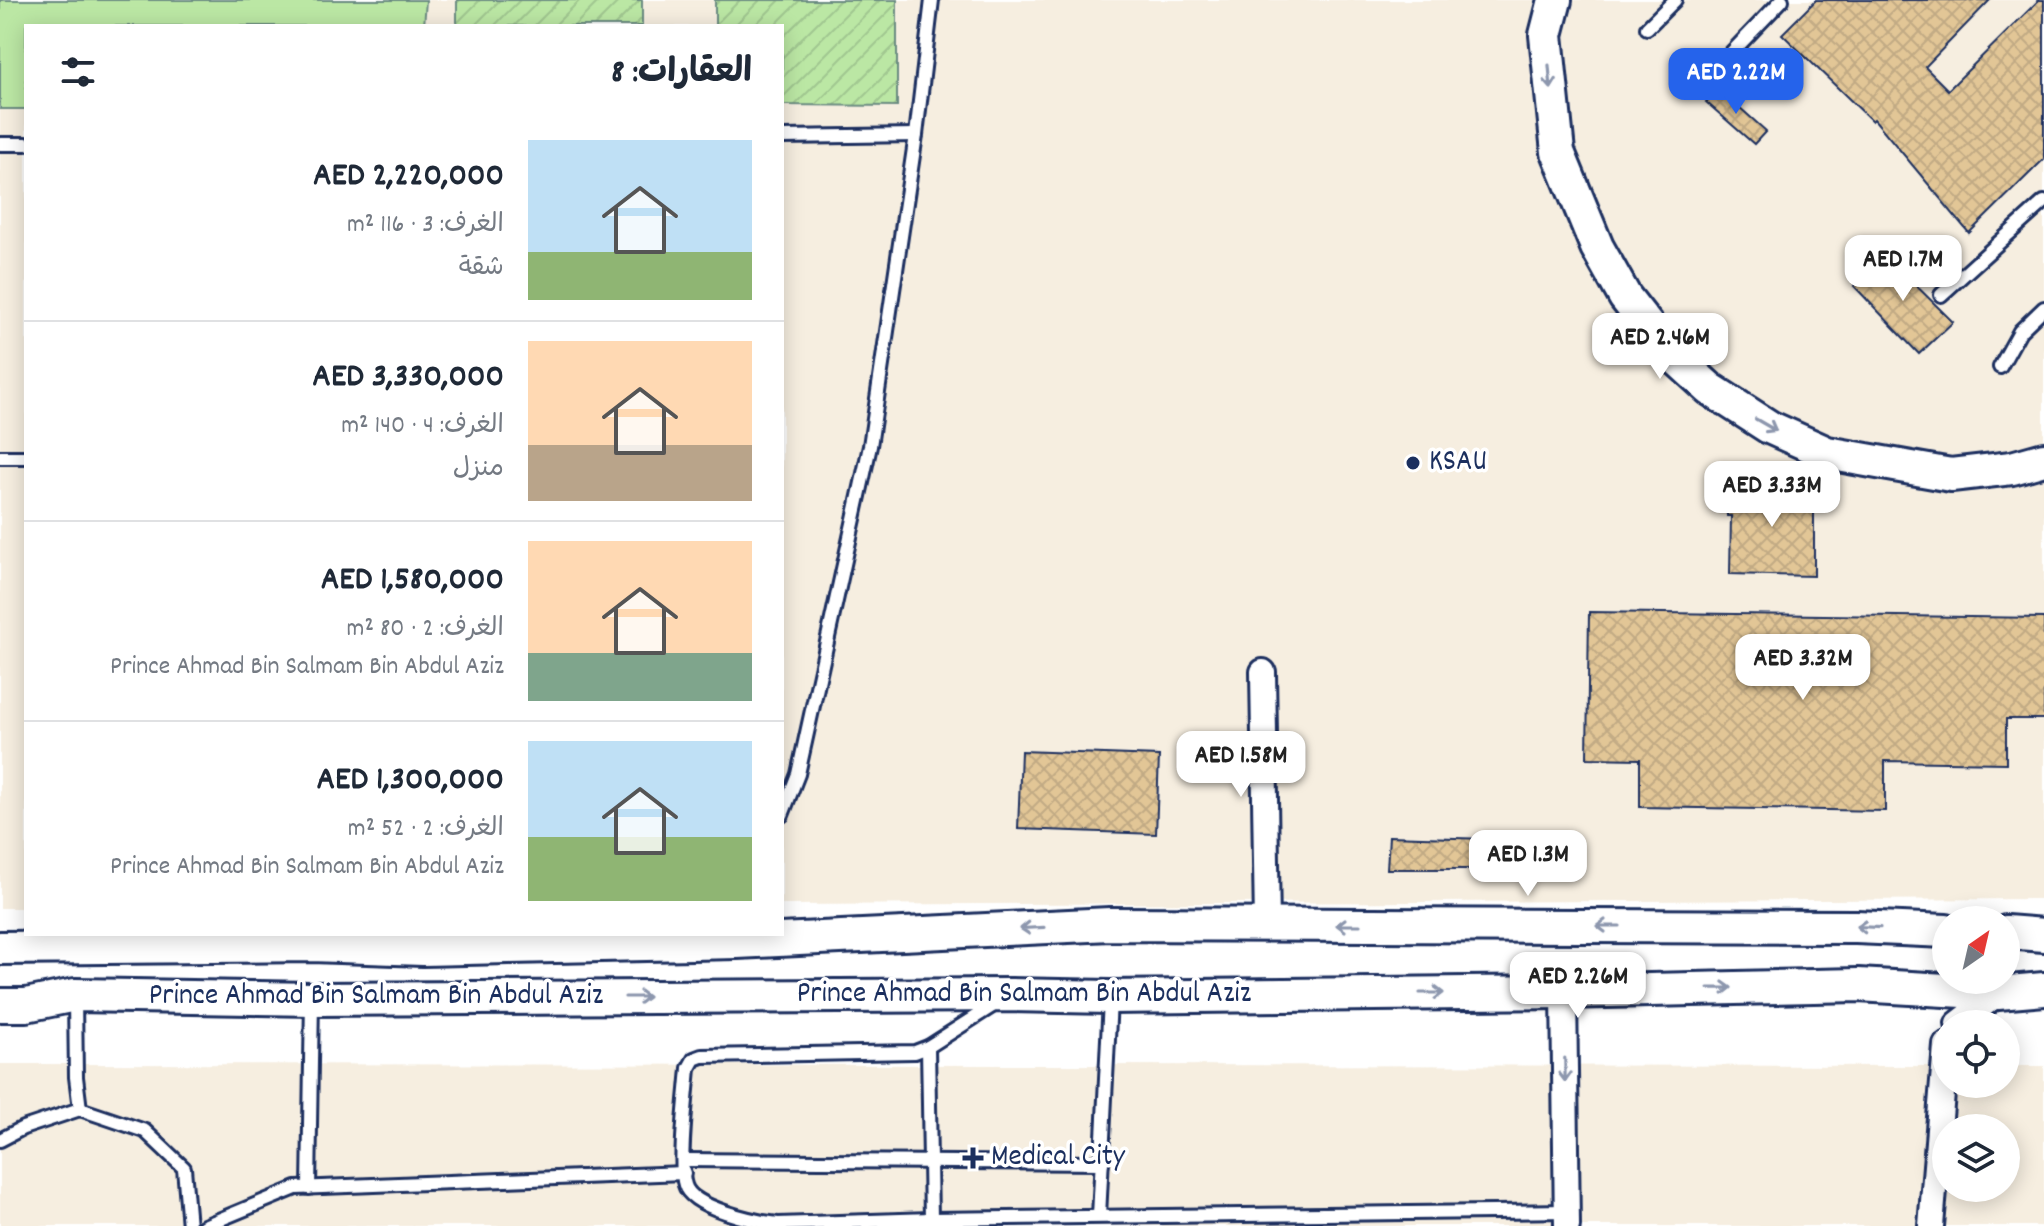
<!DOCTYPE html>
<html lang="ar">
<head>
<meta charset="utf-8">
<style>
	:root { --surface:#fff; --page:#f6f6f7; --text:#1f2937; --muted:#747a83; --line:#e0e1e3; --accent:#2563eb }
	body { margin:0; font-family:Dekko,"Playpen Sans Arabic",sans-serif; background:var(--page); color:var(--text); direction:rtl; height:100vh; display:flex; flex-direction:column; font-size:30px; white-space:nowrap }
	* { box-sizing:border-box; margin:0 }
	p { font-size:26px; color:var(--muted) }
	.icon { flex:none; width:44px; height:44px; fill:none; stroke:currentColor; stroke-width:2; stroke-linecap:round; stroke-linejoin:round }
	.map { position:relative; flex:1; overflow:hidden; direction:ltr }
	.panel { position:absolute; left:24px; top:24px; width:760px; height:912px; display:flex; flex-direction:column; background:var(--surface); border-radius:0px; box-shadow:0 4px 20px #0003; direction:rtl }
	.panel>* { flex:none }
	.needle { width:52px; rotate:34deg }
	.tools { position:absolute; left:1932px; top:906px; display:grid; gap:16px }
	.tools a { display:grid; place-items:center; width:88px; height:88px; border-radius:50%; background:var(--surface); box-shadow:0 4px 20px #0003; font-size:40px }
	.price { position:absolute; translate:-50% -68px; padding:0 18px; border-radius:16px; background:#fff; color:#222; font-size:26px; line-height:52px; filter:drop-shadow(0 2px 4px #0008) }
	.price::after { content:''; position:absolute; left:50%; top:48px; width:24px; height:18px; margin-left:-12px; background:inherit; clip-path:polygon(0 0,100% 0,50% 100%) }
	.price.current { background:var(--accent); color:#fff }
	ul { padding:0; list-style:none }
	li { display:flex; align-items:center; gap:24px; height:200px; padding:0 32px }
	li+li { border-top:2px solid var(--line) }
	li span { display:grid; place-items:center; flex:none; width:224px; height:160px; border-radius:0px; color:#555 }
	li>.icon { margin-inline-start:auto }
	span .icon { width:96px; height:96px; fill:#fffc; stroke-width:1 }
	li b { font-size:34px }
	h2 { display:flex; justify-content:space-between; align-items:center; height:96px; padding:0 32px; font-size:34px }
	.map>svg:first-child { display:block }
	.built { fill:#f6eee0; fill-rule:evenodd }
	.park { fill:#bbe7a4; stroke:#6b8b81; stroke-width:2 }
	.garden { fill:url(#garden-furrows); stroke:#6b8b81; stroke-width:2 }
	.building { fill:url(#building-cross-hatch); stroke:#1b2f5e; stroke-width:2 }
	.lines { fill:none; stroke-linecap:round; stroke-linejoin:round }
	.lane-casing { stroke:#1b2f5e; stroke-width:18 }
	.street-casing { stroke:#1b2f5e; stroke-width:30 }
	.secondary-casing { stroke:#1b2f5e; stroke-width:38 }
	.lane { stroke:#fff; stroke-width:12 }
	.street { stroke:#fff; stroke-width:24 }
	.secondary { stroke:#fff; stroke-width:32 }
	.oneway { stroke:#8d97ae }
	.poi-dot { fill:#1b2f5e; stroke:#fff; stroke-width:3 }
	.labels { text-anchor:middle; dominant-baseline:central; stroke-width:7; stroke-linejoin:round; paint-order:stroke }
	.poi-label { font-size:30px; fill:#1b2f5e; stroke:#fff; text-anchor:start }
	.street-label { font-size:30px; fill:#1b2f5e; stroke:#fff }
</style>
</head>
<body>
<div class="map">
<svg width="2044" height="1226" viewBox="0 0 2044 1226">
	<defs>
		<pattern id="garden-furrows" width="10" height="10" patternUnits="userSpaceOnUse" patternTransform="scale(2)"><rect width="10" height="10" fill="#bbe7a4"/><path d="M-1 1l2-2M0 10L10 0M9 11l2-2" fill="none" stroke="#a0c690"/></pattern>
		<pattern id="building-cross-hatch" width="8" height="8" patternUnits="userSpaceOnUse" patternTransform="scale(2)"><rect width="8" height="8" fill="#e2c696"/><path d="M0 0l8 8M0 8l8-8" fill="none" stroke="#c1aa84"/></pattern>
	</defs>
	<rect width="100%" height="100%" fill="#fff"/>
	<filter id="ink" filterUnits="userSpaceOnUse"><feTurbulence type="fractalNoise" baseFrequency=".0125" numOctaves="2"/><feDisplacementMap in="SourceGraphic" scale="16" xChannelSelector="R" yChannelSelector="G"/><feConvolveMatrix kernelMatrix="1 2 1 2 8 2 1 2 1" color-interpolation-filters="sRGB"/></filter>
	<g filter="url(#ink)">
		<g class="built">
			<path d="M0,0H2044V899L782,905V26H26V908H0Z"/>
			<path d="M0,1064L1946,1066V1084H2006V1066H2044V1226H0ZM1946,1128H2006V1188H1946Z"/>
		</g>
		<path class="park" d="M0,0H426L424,26H26V109H0Z"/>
		<g class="garden">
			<rect x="457" y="0" width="185" height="26"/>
			<path d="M715,0H897V106L782,105V26H715Z"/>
		</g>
		<g class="building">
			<path d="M1816,0H1990L1925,67L1948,90L2039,0H2044V159L1969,233L1874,119L1872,121L1782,34Z"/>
			<path d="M1719,89L1766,131L1754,144L1706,102Z"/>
			<path d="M1881,251L1953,322L1919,354L1854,286L1872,268L1868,264Z"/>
			<path d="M1814,483V576L1730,574L1731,516H1727L1726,484Z"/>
			<path d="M1589,612L2044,618V719H2006V763L1885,761V811L1640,807V759L1587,758Z"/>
			<path d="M1021,751L1159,756L1156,834L1018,829Z"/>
			<path d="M1389,836L1487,839L1484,869H1387Z"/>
		</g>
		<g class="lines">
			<defs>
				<g id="lane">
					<path d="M1647,28L1675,0"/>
					<path d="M1710,75L1782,0"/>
					<path d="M782,137L916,135"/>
					<path d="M0,144H26"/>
					<path d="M1941,295L2044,202"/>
					<path d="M2000,367L2020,331L2044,308"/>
					<path d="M0,457H26"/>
					<path d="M782,815L798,774L870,446L916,135L932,0"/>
					<path d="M75,998L76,1077L80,1109L145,1131L184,1168L189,1226"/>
					<path d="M997,1003L928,1047L915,1052L702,1056L694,1059L689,1068C687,1094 678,1164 685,1185C691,1208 757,1222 778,1224L931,1219L1567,1211"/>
					<path d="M928,1047L931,1219"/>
					<path d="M0,1140L23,1128L80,1109"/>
					<path d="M684,1160L1102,1163"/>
					<path d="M309,1188L312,999"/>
					<path d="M1099,1216L1110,1000"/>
					<path d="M204,1226L296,1188L684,1173"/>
				</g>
				<g id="street">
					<path d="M1263,672L1267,925"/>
					<path d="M1564,992L1567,1226"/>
					<path d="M1958,1024L1998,993"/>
					<path d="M1931,1226L1946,1045"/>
				</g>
				<g id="secondary">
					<path d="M1555,0L1546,35L1558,152L1597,247L1625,297L1664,347L1710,389L1769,427L1827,453L1951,475L2012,468L2044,459"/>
					<path d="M2006,932L2044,935"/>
					<path d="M0,948L312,945L423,949L737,942L1110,924L1856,927L1946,931"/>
					<path d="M0,1005H26L75,995L312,999L1010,995L1110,997L1564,992L1858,985L1998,993L2044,989"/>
				</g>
			</defs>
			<use href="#lane" class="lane-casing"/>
			<use href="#street" class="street-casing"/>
			<use href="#secondary" class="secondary-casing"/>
			<use href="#lane" class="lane"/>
			<use href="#street" class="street"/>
			<use href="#secondary" class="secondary"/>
		</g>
		<defs><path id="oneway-shaft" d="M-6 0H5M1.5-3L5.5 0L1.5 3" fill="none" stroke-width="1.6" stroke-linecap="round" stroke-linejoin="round" transform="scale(2)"/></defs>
		<g class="oneway">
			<use href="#oneway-shaft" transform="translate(1550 77) rotate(85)"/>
			<use href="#oneway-shaft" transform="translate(1766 425) rotate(30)"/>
			<use href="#oneway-shaft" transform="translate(1348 925) rotate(-180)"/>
			<use href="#oneway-shaft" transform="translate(1608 926) rotate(-180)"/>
			<use href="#oneway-shaft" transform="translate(1868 927) rotate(-177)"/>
			<use href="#oneway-shaft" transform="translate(1032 928) rotate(177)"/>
			<use href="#oneway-shaft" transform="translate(1720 988) rotate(-1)"/>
			<use href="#oneway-shaft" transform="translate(1432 993)"/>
			<use href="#oneway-shaft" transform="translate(637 997)"/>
			<use href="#oneway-shaft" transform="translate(1565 1070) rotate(89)"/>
		</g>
	</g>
	<g class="poi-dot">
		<circle cx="1413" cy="463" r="8"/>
		<path d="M969 1146h8v8h8v8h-8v8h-8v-8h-8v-8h8z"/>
	</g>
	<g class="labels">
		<g class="poi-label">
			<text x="1429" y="463">KSAU</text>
			<text x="991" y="1158">Medical City</text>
		</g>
		<g class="street-label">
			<text x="1024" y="995">Prince Ahmad Bin Salmam Bin Abdul Aziz</text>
			<text x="376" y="997">Prince Ahmad Bin Salmam Bin Abdul Aziz</text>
		</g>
	</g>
</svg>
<div class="tools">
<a><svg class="needle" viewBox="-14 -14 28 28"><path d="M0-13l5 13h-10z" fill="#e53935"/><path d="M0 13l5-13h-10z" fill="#747a83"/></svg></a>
<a><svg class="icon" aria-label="locate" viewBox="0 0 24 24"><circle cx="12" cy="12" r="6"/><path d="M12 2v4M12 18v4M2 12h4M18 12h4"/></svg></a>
<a><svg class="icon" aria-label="layers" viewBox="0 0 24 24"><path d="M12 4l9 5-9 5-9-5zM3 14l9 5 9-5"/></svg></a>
</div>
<b class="price current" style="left:1736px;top:116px">AED 2.22M</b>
<b class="price" style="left:1903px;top:303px">AED 1.7M</b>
<b class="price" style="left:1660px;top:381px">AED 2.46M</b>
<b class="price" style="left:1772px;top:529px">AED 3.33M</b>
<b class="price" style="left:1803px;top:702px">AED 3.32M</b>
<b class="price" style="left:1241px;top:799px">AED 1.58M</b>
<b class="price" style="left:1528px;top:898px">AED 1.3M</b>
<b class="price" style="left:1578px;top:1020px">AED 2.26M</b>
<section class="panel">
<h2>العقارات: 8<svg class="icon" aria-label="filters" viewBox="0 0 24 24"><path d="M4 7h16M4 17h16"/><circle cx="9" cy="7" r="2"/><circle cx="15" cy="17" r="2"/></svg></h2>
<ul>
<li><span style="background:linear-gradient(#bfe0f5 70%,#8fb573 0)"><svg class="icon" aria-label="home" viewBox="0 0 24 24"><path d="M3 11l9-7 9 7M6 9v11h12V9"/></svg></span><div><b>AED 2,220,000</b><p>الغرف: 3 · 116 m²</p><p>شقة</p></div></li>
<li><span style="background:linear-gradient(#ffd9b3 65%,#b9a48a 0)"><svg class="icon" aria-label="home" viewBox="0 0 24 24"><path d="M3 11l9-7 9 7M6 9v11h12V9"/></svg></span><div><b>AED 3,330,000</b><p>الغرف: 4 · 140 m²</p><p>منزل</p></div></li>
<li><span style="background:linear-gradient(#ffd9b3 70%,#7fa58c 0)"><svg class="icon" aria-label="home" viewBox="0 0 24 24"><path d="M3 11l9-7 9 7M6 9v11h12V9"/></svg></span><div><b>AED 1,580,000</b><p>الغرف: 2 · 80 m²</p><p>Prince Ahmad Bin Salmam Bin Abdul Aziz</p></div></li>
<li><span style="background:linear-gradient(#bfe0f5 60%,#8fb573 0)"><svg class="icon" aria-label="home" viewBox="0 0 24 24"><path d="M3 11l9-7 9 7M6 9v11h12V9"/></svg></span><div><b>AED 1,300,000</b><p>الغرف: 2 · 52 m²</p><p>Prince Ahmad Bin Salmam Bin Abdul Aziz</p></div></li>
</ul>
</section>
</div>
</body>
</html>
